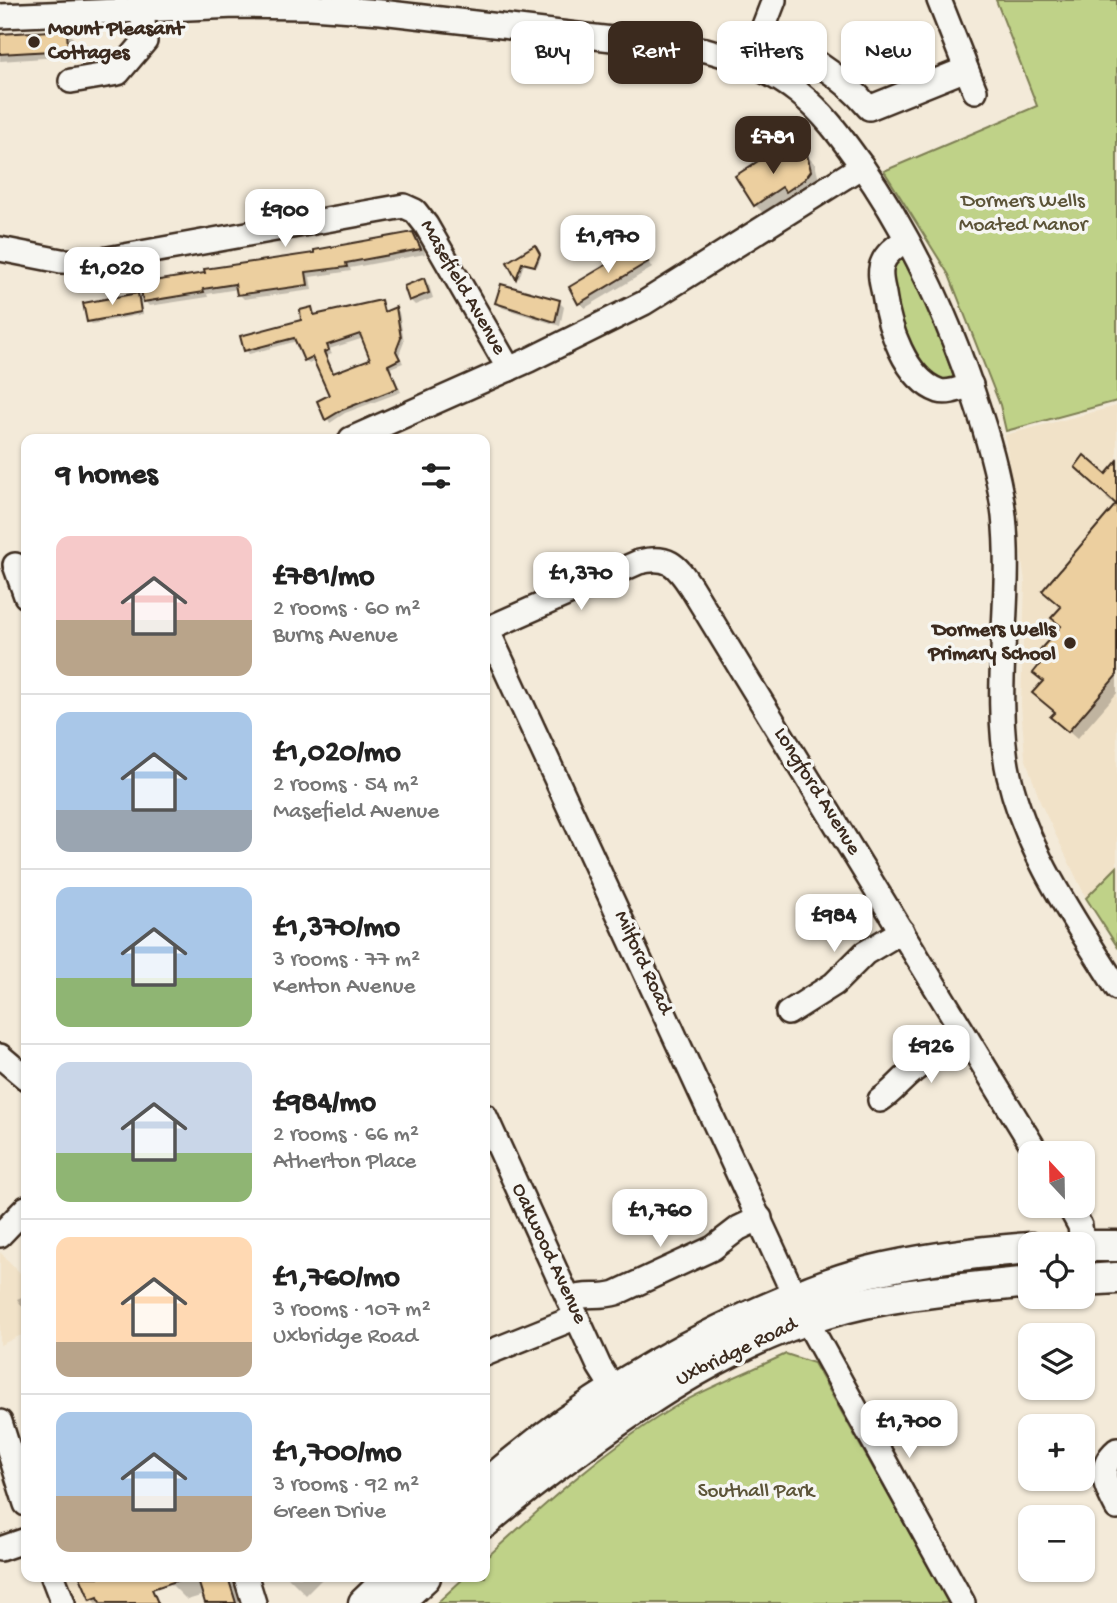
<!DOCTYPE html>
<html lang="en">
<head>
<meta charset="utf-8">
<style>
	:root { --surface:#fff; --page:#f2f2f2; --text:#222; --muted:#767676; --line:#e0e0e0; --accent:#3b2a1e }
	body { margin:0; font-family:"Gochi Hand",sans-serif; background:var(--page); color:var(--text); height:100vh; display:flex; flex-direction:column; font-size:26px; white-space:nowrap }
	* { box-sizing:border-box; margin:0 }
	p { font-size:23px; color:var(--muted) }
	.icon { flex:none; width:38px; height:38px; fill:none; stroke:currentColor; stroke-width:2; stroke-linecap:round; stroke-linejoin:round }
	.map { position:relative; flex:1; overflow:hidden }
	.side { position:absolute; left:21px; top:434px; width:469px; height:1148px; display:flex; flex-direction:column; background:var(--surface); border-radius:14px; box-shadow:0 2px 5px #0004 }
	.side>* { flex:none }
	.banner { position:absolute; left:511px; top:21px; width:500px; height:63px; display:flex; gap:14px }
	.needle { width:46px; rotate:338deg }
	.fabs { position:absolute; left:1018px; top:1141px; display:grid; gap:14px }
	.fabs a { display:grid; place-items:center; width:77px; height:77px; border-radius:14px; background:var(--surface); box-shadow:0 2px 5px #0004; font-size:35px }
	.price { position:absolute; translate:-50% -60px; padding:0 16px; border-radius:14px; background:#fff; color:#222; font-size:23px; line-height:46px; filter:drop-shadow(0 2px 4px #0008) }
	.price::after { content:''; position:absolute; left:50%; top:42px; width:21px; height:16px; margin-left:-10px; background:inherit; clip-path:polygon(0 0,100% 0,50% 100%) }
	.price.active { background:var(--accent); color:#fff }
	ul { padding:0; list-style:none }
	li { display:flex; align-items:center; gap:21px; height:175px; padding:0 35px }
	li+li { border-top:2px solid var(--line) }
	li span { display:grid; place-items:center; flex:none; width:196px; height:140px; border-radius:14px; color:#555 }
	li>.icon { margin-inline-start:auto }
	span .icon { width:84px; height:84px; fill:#fffc; stroke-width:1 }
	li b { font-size:30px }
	h2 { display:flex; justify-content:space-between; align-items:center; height:84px; padding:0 35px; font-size:30px }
	.tag { padding:0 24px; border-radius:14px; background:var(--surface); box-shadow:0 2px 5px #0004; font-size:24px; line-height:63px }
	.tag.active { background:var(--accent); color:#fff }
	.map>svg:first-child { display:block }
	.built { fill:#f1e2c8 }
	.green { fill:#bfd288; stroke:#7d7e53; stroke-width:2 }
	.shadow { fill:#0003; fill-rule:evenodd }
	.building { fill:#eccf9f; stroke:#3b2a1e; stroke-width:2; fill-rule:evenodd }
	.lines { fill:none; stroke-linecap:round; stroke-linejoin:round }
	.minor-casing { stroke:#3b2a1e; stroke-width:28 }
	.major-casing { stroke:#3b2a1e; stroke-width:35 }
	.minor { stroke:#f6f6f2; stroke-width:23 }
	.major { stroke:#f6f6f2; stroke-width:30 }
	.poi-dot { fill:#3b2a1e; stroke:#f6f6f2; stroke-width:2.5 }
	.labels { text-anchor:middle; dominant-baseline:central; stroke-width:7; stroke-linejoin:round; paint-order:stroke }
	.poi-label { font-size:21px; font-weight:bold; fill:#3b2a1e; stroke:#f6f6f2; text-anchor:start }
	.park-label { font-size:21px; fill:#5c5438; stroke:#f6f6f2 }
	.street-label { font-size:21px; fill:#3b2a1e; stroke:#f6f6f2 }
</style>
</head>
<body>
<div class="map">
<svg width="1117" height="1603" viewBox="0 0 1117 1603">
	<rect width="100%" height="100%" fill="#f3ead9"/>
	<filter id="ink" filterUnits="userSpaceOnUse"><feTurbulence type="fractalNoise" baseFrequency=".0143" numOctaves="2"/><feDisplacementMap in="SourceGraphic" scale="14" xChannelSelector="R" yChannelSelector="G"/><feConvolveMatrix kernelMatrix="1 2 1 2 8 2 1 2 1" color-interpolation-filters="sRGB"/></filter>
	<g filter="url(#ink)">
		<g class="built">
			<path d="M1117,406V867L1086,898L1041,804L1025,757L1021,705L1025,582L1005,435Z"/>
			<path d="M0,1252L22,1275L26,1273V1333L0,1345Z"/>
			<path d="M42,1577H147L158,1603H53Z"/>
		</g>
		<g class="green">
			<path d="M996,0H1117V401L1006,431L1000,405L949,275L884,171L1037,106Z"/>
			<path d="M905,255L930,310L954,378L944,383L934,381L904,342L886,274L893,263Z"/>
			<path d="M1117,867V946L1086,898Z"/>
			<path d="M1031,1259V1277L934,1281L933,1272Z"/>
			<path d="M786,1354L814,1363L949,1603H437L465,1577H485V1559C546,1503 610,1444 683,1402C716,1384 752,1370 786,1354Z"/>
		</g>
		<g class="shadow">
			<path d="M66,31L73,38L74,56L0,61V35Z"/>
			<path d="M806,155L815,164L819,180L796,200L791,194L763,213L755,205L783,160Z"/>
			<path d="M413,233L424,249L425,254L350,268L351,271L310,277L312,290L244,299L239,294L238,289L207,294L208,297L149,306L145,301L316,255L348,244Z"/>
			<path d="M536,249L541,257L537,267L524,264L519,279L509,262Z"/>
			<path d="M643,254L652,268L585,308L580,303Z"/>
			<path d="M424,280L429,285L433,298L415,305L410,300Z"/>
			<path d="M137,294L140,297L143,314L92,324L89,321Z"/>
			<path d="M381,302L386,313L396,309L399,312L404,342L399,355L403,363L390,368L401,392L345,413L330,423L319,402L331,396L315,361L309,364L305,360L297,341L249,354L246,350L303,321L312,309L316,317ZM364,338L373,360L334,375L326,356L332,354L329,349Z"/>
			<path d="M559,302L564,307L560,326L503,308L497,303Z"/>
			<path d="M1117,470V693L1077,739L1061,725L1044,682L1047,658L1063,627V608L1116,507L1106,498L1109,496L1106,476Z"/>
			<path d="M26,1295V1312L17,1299Z"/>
			<path d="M83,1577H152L148,1580L158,1603H95Z"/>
			<path d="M167,1577H239L247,1603H207L204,1595L187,1600L170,1583Z"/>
			<path d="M288,1577H324L306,1595Z"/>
		</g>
		<g class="building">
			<path d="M67,30L68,50L0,54V34Z"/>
			<path d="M775,150L782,158L807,154L811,171L805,179L786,192L782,187L754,206L735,176Z"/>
			<path d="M413,232L421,249L346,263L347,267L306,272L308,285L237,295L235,284L203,289L204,292L143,302L140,283L205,273L204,269L314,253V250Z"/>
			<path d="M535,245L540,254L535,266L522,263L516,279L507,262Z"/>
			<path d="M638,246L648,262L578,304L569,287Z"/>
			<path d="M424,278L429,293L409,301L404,286Z"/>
			<path d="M501,284L560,300L555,322L495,303Z"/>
			<path d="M138,293L141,312L87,322L83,303Z"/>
			<path d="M381,300L384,312L396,307L401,338L396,351L400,359L388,365L398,388L342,410L325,420L317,401L329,395L312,357L304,361L294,338L244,351L240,336L301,320L300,310L312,307L314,315ZM360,334L370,359L333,373L324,352L329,350L327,345Z"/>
			<path d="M1084,455L1106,474L1117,461V675L1068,732L1050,717L1055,712L1032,693L1043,681L1033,673L1045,658L1038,652L1061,626L1051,618L1061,607L1042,591L1116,504L1075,467Z"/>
			<path d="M80,1577H182V1579L152,1589L158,1603H100L98,1597L90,1600Z"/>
			<path d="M197,1577H228L236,1603H205Z"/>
		</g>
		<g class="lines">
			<defs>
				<g id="minor">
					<path d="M939,0L975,91"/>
					<path d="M0,16L236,6L311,7L381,12L706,50C740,59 772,71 799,93C824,113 841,137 859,162C913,238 951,323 979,411C990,445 1000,480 1004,516C1013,602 991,693 1009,776C1027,854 1076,922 1117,988"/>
					<path d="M761,32C802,53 839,72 869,108L966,69"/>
					<path d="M757,44L774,0"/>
					<path d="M71,81L118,73L145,41L142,10"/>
					<path d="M906,239C899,245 887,252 883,262C878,272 882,284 884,294C888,325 905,379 939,391C949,394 961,388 971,385"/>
					<path d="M0,249L61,261L91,262L404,206L415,211L426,225L509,369"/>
					<path d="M351,439L529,360L644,303L862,166"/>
					<path d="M15,565L26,596"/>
					<path d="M487,629L795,1297"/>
					<path d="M485,630L639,562C668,555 676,564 691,587L1037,1153"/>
					<path d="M788,1013L834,984L865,953L902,931"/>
					<path d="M0,1056L26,1078"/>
					<path d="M880,1100C893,1092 901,1080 913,1071C929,1058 949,1049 967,1039"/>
					<path d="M485,1116L599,1366L614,1390"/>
					<path d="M1069,1206L1080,1226L1082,1244"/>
					<path d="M0,1235L26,1208"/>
					<path d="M569,1299C585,1293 600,1298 616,1293L713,1248L739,1228L760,1218"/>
					<path d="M806,1319L963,1603"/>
					<path d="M485,1354L577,1317"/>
					<path d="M0,1422L26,1504"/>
					<path d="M1117,1450C1096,1468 1106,1487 1117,1508"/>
					<path d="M0,1549L26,1540"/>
					<path d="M53,1577L63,1603"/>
					<path d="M246,1577L254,1603"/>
				</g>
				<g id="major">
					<path d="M1083,1246H1117"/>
					<path d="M1083,1280L1117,1278"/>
					<path d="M485,1486C565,1416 656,1359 753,1315C790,1299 828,1282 868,1272C921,1259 976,1252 1031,1248"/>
					<path d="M485,1522C514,1496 545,1473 577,1450C653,1394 735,1340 826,1313C891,1293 963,1289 1031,1282"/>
					<path d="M364,1603L391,1577"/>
					<path d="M397,1603L425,1577"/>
				</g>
			</defs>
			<use href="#minor" class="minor-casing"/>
			<use href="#major" class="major-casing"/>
			<use href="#minor" class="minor"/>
			<use href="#major" class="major"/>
		</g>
	</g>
	<g class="poi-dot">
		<circle cx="34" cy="42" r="7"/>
		<circle cx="1070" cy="643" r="7"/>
	</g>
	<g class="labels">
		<g class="poi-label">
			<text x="48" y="30">Mount Pleasant<tspan x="48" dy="24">Cottages</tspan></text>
			<text x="1056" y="631" text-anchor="end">Dormers Wells<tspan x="1056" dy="24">Primary School</tspan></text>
		</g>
		<g class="park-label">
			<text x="1023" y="202">Dormers Wells<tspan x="1023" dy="24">Moated Manor</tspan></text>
			<text x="756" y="1492">Southall Park</text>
		</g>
		<g class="street-label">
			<text transform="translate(462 288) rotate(60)">Masefield Avenue</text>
			<text transform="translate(816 792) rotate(58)">Longford Avenue</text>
			<text transform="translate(642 963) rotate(65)">Milford Road</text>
			<text transform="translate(548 1254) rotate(65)">Oakwood Avenue</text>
			<text transform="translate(737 1353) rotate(-26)">Uxbridge Road</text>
		</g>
	</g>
</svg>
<div class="fabs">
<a><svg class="needle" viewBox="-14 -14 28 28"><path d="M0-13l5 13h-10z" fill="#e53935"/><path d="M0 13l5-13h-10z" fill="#767676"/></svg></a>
<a><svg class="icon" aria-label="locate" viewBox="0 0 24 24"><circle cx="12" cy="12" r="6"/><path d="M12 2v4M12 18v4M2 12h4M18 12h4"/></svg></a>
<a><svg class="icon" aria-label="layers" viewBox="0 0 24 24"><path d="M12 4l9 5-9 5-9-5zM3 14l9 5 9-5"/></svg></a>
<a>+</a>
<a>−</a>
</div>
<b class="price active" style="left:773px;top:176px">£781</b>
<b class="price" style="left:285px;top:249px">£900</b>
<b class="price" style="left:608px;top:275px">£1,970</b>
<b class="price" style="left:112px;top:307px">£1,020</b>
<b class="price" style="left:581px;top:612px">£1,370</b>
<b class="price" style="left:834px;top:954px">£984</b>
<b class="price" style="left:931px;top:1085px">£926</b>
<b class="price" style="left:660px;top:1249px">£1,760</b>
<b class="price" style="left:909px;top:1460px">£1,700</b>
<div class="banner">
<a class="tag">Buy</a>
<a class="tag active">Rent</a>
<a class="tag">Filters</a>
<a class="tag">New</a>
</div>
<section class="side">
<h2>9 homes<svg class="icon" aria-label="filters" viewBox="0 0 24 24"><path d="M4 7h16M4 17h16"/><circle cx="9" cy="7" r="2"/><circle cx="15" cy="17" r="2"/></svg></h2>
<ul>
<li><span style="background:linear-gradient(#f6c9c9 60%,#b9a48a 0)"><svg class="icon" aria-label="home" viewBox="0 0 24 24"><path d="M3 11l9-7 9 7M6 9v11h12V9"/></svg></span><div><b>£781/mo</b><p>2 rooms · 60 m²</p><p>Burns Avenue</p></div></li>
<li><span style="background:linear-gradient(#a9c7e8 70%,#9aa5b1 0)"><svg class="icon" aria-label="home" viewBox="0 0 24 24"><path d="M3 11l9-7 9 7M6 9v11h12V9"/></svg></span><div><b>£1,020/mo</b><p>2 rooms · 54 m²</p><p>Masefield Avenue</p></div></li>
<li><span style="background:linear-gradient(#a9c7e8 65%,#8fb573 0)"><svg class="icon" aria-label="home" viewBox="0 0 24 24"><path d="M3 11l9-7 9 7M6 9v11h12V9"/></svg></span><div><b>£1,370/mo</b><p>3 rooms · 77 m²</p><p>Kenton Avenue</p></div></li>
<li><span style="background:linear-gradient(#c9d6e8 65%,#8fb573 0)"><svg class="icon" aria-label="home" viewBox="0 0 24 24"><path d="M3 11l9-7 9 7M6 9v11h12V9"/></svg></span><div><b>£984/mo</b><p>2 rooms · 66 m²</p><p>Atherton Place</p></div></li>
<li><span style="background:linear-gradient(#ffd9b3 75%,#b9a48a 0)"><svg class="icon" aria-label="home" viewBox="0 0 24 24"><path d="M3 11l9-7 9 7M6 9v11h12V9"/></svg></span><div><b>£1,760/mo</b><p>3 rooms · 107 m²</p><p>Uxbridge Road</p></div></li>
<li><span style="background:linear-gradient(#a9c7e8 60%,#b9a48a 0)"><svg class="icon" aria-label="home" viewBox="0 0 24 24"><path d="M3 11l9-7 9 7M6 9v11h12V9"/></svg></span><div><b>£1,700/mo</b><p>3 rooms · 92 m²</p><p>Green Drive</p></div></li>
</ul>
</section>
</div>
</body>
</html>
